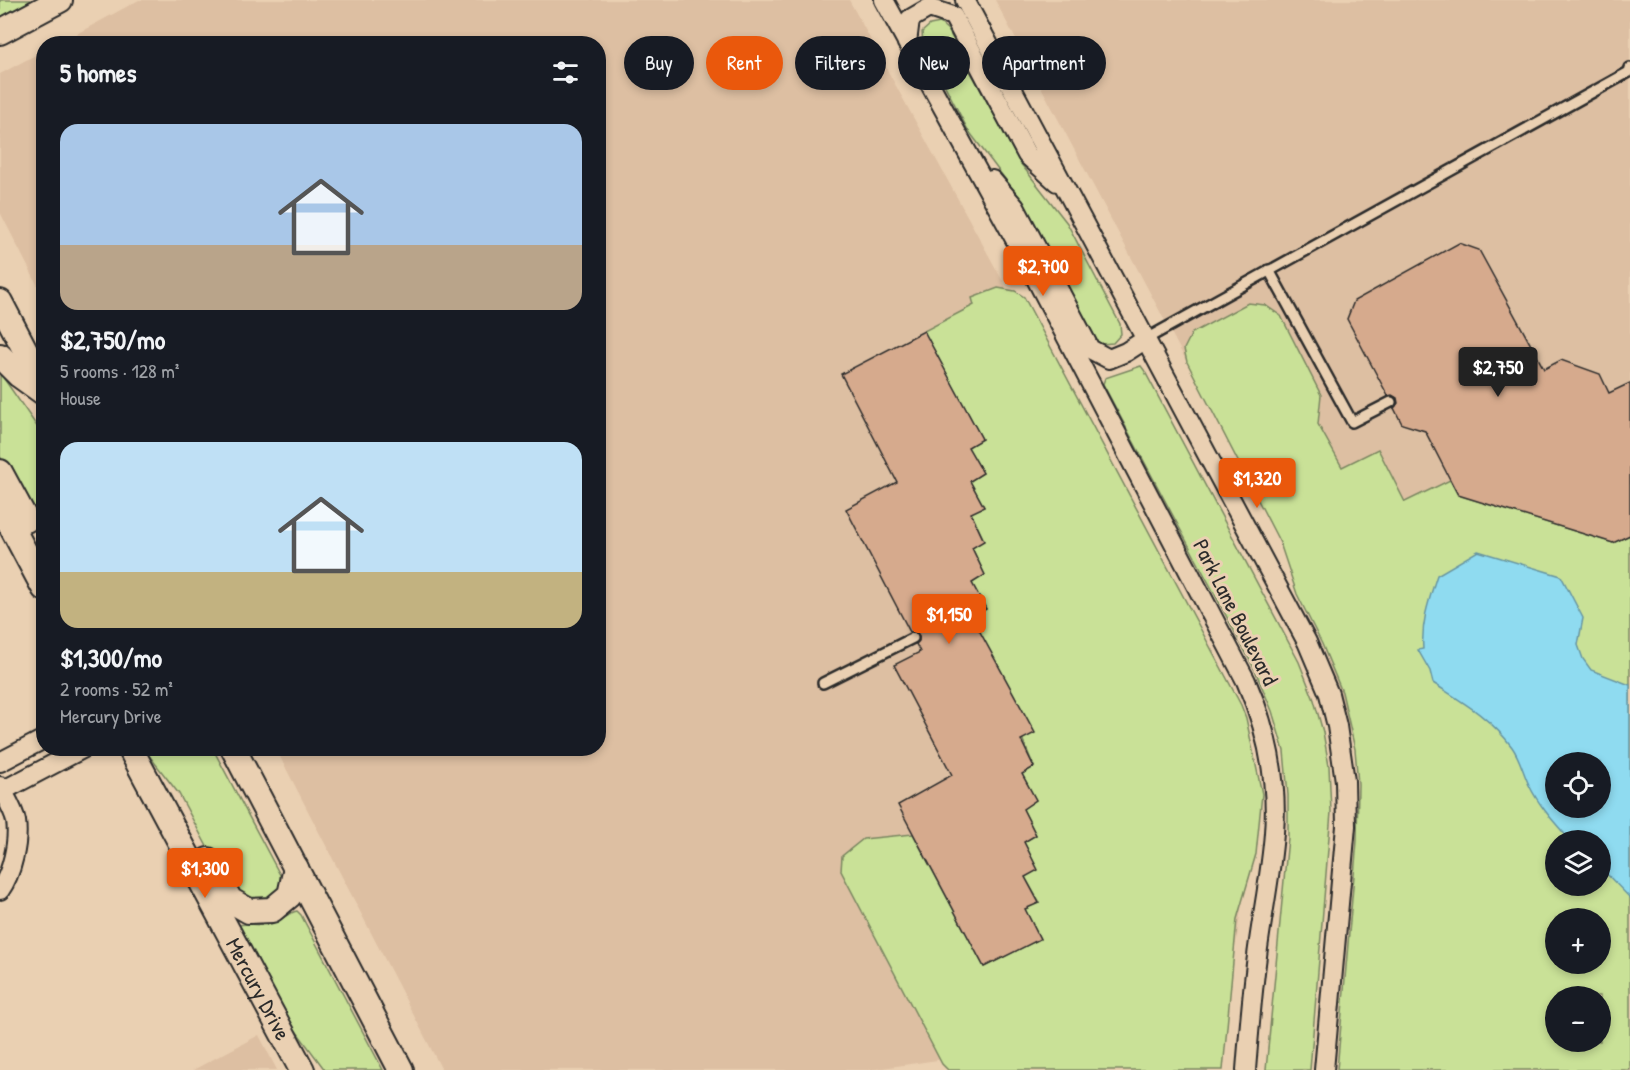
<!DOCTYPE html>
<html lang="en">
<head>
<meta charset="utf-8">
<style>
	:root { --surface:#171b24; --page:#20242c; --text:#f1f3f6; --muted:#9ea1a6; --accent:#ea580c }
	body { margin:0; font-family:"Patrick Hand",sans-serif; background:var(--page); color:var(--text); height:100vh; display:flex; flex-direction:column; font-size:22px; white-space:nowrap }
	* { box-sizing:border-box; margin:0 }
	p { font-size:20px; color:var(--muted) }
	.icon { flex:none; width:33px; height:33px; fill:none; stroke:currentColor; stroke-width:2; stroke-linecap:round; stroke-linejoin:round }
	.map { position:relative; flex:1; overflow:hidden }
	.side { position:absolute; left:36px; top:36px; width:570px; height:720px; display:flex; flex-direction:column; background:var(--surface); border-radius:24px; box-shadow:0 3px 9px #0003 }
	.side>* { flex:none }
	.top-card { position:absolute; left:624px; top:36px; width:570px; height:54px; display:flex; gap:12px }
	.fabs { position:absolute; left:1545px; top:752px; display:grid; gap:12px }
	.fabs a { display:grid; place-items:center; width:66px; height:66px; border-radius:50%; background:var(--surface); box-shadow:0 3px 9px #0003; font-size:30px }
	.price { position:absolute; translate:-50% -51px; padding:0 14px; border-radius:6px; background:var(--accent); color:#fff; font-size:20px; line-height:39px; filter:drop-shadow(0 2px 3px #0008) }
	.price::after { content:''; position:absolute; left:50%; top:36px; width:18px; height:14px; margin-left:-9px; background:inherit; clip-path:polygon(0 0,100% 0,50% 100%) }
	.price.selected { background:#222; color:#fff }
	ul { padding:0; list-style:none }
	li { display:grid; align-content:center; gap:12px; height:318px; padding:0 24px }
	li span { display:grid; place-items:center; height:186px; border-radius:18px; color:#555 }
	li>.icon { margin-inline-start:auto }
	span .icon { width:108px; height:108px; fill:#fffc; stroke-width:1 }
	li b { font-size:26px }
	h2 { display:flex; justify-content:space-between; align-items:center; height:72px; padding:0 24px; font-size:26px }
	.chip { padding:0 21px; border-radius:27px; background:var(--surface); box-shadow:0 3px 9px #0003; font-size:21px; line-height:54px }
	.chip.selected { background:var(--accent); color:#fff }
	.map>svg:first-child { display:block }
	.built { fill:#ddbfa2; fill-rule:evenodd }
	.green { fill:#c9e197; stroke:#7a8661; stroke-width:1.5; fill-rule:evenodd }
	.water { fill:#8fdbf0; stroke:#6795a1; stroke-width:1.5; fill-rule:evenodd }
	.building { fill:#d6aa8d; stroke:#2b2b2b; stroke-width:1.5 }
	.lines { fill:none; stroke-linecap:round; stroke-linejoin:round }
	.service-casing { stroke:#2b2b2b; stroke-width:14 }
	.minor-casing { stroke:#2b2b2b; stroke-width:22 }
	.tertiary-casing { stroke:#2b2b2b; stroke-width:28 }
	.service { stroke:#ead0b2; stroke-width:9 }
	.minor { stroke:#ead0b2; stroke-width:18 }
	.tertiary { stroke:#ead0b2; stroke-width:24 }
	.labels { text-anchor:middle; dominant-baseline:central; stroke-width:6; stroke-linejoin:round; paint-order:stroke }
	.street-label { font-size:22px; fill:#2b2b2b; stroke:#ead0b2 }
</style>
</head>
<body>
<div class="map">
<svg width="1630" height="1070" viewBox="0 0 1630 1070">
	<rect width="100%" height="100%" fill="#ead0b2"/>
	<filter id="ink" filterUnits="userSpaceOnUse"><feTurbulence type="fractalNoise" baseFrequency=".0167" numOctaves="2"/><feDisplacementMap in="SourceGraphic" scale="12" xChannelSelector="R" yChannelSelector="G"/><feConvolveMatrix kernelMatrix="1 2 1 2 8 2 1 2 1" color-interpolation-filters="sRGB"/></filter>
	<g filter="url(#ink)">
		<g class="built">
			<path d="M139,0H849L1203,647L1249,859L1216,1070H1033L951,1058L869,1070H442L276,749L598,748V44H58Z"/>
			<path d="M995,0H1630V1070H1350L1358,784L1355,749L1322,644L1297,594L1280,543L1246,474ZM1556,762H1600V807H1556ZM1556,840H1600V885H1556ZM1556,918H1600V963H1556ZM1556,996H1600V1041H1556Z"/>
			<path d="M43,51V296L0,212V74Z"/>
			<path d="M259,1035L277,1070H193Z"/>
		</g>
		<g class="green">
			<path d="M0,0H33L0,18Z"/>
			<path d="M940,23L948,30L1021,164L1067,223L1120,324L1121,334L1113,343L1101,344L1093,338L1023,203L968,130L923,43L922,32L930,25Z"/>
			<path d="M998,288L1015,291L1024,297L1241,705L1246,718L1262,794L1256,854L1237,919L1223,1070H948L942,1064L841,871L842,856L863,839L913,834L984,967L1040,939L1025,909L1039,902L1025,877L1037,869L1024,842L1036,835L1023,809L1036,800L1022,774L1034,767L972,617L986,609L972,583L985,575L972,548L984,540L971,513L984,507L970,481L983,473L968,447L982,439L924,331L974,305L972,298Z"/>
			<path d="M1248,303L1265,305L1281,316L1321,395L1318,424L1342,467L1378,449L1405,502L1450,480L1458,495L1600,539L1613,543L1630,535V1070H1337L1357,841L1358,784L1355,749L1342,692L1322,644L1297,594L1280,543L1187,362L1184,349L1192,333ZM1556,762H1600V807H1556ZM1556,840H1600V885H1556ZM1556,918H1600V963H1556ZM1556,996H1600V1041H1556Z"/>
			<path d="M1141,366L1144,370L1299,662L1314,700L1323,732L1329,766L1331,812L1310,1070H1266L1288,838V795L1284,751L1272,711L1255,670L1103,384L1105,378Z"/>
			<path d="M0,373L43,435V535L0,456Z"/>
			<path d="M144,749H213L280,875L281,887L275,898L249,905L227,884L179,794Z"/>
			<path d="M297,911L301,915L383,1070H325L271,997L237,926C247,921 260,927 271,924C281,921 287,913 297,911Z"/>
		</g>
		<path class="water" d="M1478,551L1561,576L1583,618L1578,645L1583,659L1591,670L1630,685V898L1601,868L1600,840H1570C1555,823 1539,806 1529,785C1523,773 1520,758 1512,747C1491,718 1462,702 1433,683L1430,671L1418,650L1423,649C1421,622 1429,600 1437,575ZM1556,762H1600V807H1556Z"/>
		<g class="building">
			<path d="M1459,243L1479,250L1544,369L1561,360L1600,374L1609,393L1630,383V535L1613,543L1458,495L1425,431L1402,424L1394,408L1398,403L1397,398L1392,395L1388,396L1347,319L1354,301Z"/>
			<path d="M924,331L982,439L968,447L983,473L970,481L984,507L971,513L984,541L972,548L985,575L972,583L986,609L972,617L1035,733L1021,740L1034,767L1022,774L1036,800L1023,809L1036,835L1024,842L1038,870L1025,877L1039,903L1025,909L1040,939L984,967L898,805L952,775L894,665L920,652L916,644L919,641V636L916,632H910L846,509L897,482L841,374Z"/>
		</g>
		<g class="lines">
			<defs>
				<g id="service">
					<path d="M1269,270L1352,422L1391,402"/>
					<path d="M1146,339L1629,72L1630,68"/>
					<path d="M823,683L913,638"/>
				</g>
				<g id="minor">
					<path d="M884,0L1023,254L1246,681C1267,729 1278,780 1274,833C1271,874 1262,915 1257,956C1252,994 1249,1032 1246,1070"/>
					<path d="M965,0L1307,642L1329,694L1337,726L1345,781L1346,826L1324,1070"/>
					<path d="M907,43L910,19L929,8L953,16L1027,155L1057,182"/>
					<path d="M992,180L1015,207L1090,349L1109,359L1126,352L1146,339"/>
					<path d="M0,762L44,739"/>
					<path d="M0,786C5,796 14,810 16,821C19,842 12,873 0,890"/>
					<path d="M2,791L84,748"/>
				</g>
				<g id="tertiary">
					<path d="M0,32L60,0"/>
					<path d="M0,302L44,386"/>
					<path d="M0,356L19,375L44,393"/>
					<path d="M0,472L26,520"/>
					<path d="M0,505L44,588"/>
					<path id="s1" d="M130,748L302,1070"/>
					<path d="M233,748L401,1070"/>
					<path d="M208,860L230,900L249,911L272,910L290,895L296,868"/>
				</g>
			</defs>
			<use href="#service" class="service-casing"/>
			<use href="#minor" class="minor-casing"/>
			<use href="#tertiary" class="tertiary-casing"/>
			<use href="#service" class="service"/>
			<use href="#minor" class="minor"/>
			<use href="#tertiary" class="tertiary"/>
		</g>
	</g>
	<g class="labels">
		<g class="street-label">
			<text transform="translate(1236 612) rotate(63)">Park Lane Boulevard</text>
			<text stroke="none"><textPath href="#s1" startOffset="273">Mercury Drive</textPath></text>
		</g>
	</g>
</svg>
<div class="fabs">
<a><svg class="icon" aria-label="locate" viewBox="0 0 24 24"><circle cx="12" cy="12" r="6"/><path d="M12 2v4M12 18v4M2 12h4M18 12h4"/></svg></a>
<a><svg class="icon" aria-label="layers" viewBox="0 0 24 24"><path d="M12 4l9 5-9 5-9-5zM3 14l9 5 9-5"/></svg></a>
<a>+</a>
<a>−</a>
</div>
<b class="price" style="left:1043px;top:297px">$2,700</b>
<b class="price selected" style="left:1498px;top:398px">$2,750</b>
<b class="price" style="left:1257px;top:509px">$1,320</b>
<b class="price" style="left:949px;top:645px">$1,150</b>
<b class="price" style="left:205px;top:899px">$1,300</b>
<div class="top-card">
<a class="chip">Buy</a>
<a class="chip selected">Rent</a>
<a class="chip">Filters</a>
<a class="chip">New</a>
<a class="chip">Apartment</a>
</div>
<section class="side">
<h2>5 homes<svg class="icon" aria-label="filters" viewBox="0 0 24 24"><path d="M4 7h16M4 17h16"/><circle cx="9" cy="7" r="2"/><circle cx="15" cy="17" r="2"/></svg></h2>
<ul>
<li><span style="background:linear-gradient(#a9c7e8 65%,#b9a48a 0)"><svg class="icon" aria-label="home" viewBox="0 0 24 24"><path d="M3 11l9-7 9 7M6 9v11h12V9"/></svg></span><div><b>$2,750/mo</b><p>5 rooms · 128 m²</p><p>House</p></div></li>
<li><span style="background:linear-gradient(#bfe0f5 70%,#c2b280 0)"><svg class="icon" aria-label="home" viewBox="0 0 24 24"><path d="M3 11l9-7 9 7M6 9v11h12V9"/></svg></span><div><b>$1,300/mo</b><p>2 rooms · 52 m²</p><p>Mercury Drive</p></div></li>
</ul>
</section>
</div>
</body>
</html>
